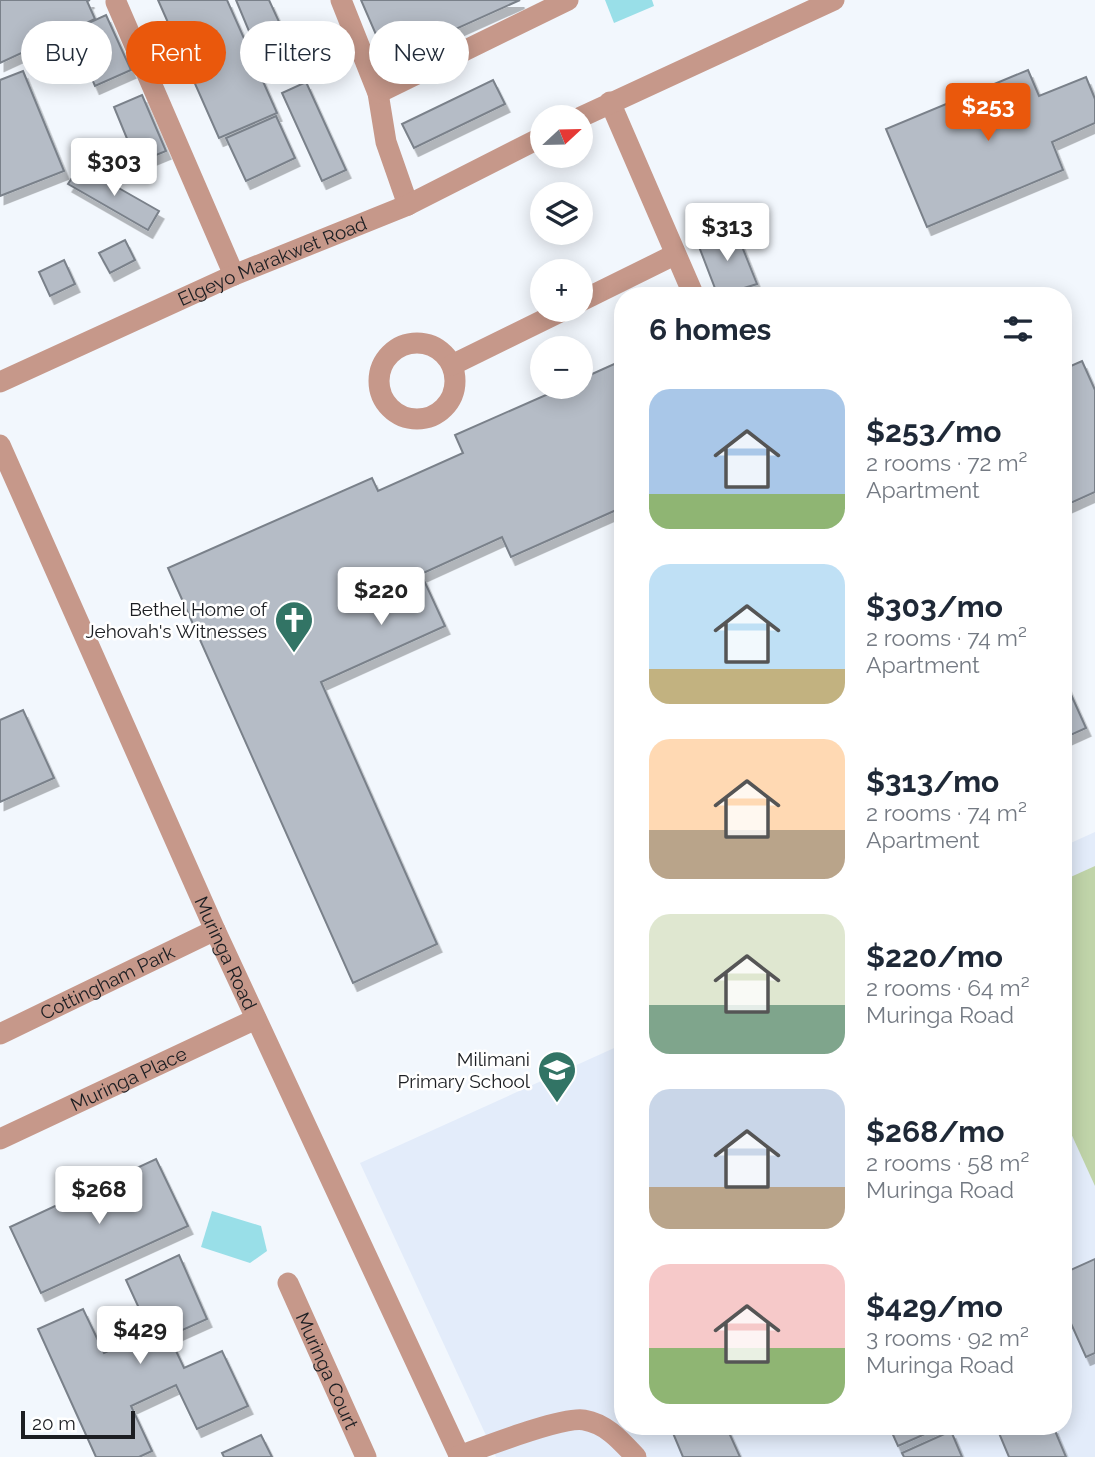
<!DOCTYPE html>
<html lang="en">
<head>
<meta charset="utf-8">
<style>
	:root { --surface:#fff; --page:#f2f2f3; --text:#1f2937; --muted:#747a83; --accent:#ea580c }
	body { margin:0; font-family:Raleway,sans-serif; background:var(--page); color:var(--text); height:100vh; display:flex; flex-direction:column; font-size:26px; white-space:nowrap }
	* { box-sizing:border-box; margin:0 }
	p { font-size:23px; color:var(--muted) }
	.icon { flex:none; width:38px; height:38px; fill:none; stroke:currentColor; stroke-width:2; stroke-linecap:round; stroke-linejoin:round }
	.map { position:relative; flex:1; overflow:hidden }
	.drawer { position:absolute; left:614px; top:287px; width:458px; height:1148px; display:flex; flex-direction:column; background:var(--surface); border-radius:28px; box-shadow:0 4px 18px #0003 }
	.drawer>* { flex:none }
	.guide { position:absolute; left:21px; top:21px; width:488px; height:63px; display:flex; gap:14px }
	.needle { width:46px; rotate:68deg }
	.controls { position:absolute; left:530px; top:105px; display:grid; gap:14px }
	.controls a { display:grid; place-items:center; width:63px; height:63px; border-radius:50%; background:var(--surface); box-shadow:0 4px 18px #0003; font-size:35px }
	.scale { position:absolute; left:21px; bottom:18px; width:114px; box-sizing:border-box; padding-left:7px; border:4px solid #1c1e22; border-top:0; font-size:19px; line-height:24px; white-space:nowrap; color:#1c1e22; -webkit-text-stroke:5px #fff; paint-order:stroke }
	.price { position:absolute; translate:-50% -60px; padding:0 16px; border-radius:7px; background:#fff; color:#222; font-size:23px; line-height:46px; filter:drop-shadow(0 2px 4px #0008) }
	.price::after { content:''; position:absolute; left:50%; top:42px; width:21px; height:16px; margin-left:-10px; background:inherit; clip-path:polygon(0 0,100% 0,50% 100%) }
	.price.on { background:var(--accent); color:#fff }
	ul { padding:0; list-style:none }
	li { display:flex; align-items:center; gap:21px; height:175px; padding:0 35px }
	li span { display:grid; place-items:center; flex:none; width:196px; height:140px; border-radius:21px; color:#555 }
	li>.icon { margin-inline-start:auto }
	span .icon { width:84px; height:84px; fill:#fffc; stroke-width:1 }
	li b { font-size:30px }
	h2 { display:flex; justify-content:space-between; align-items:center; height:84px; padding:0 35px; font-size:30px }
	.tag { padding:0 24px; border-radius:32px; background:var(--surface); box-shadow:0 4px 18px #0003; font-size:24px; line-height:63px }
	.tag.on { background:var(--accent); color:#fff }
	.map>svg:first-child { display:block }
	.built { fill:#e3ecfa }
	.green { fill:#c0d4a9 }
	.water { fill:#99dfe8 }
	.building { fill:#b5bcc6; stroke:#7a818a; stroke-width:2; filter:url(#shadow) }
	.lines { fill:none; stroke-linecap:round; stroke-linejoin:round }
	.minor { stroke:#c6988a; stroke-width:21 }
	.labels { text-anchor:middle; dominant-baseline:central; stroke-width:5; stroke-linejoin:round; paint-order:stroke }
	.street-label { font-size:19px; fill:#1c1e22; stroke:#fff }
	.poi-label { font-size:19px; fill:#1c1e22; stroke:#fff; text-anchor:end }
</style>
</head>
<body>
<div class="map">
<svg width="1095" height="1457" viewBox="0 0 1095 1457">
	<defs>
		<filter id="shadow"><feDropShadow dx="4.5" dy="8" stdDeviation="0" flood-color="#0004"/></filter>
	</defs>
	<rect width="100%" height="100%" fill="#f2f7fd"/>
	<path class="built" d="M1095,832V1457H496L360,1163L623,1044V1426H1064V846Z"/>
	<path class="green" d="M1095,866V1186L1064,1118V880Z"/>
	<g class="water">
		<path d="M605,0H652L654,6L614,23Z"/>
		<path d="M212,1211L261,1226L267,1251L250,1263L201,1247Z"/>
	</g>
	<g class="building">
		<path d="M0,0H90L87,1L95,19L0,63Z"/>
		<path d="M158,0H227L277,113L219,138Z"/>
		<path d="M236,0H269L280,24L251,36Z"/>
		<path d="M361,0H520L387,60Z"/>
		<path d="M106,15L131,70L95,86L71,31Z"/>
		<path d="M1028,70L1039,96L1086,77L1095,99V123L1052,142L1063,170L927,227L886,129Z"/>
		<path d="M23,71L64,171L0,196V80Z"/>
		<path d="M493,80L505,104L414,148L402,124Z"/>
		<path d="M306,82L346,170L322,181L282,93Z"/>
		<path d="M142,95L166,151L137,163L114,107Z"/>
		<path d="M276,116L295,158L246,181L226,138Z"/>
		<path d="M80,166L159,211L148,230L68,184Z"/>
		<path d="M735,229L757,284L718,296L698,244Z"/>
		<path d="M125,240L135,260L110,273L99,253Z"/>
		<path d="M64,260L75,284L50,296L39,272Z"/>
		<path d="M623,360V507L511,557L502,537L421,574L445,626L321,682L437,944L353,983L168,568L372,478L378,491L463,453L455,435L564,387H581V379Z"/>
		<path d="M1082,361L1095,390V492L1064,506V369Z"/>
		<path d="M1064,679L1086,728L1064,738Z"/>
		<path d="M23,710L54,778L0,802V720Z"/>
		<path d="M156,1159L188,1226L41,1293L10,1227Z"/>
		<path d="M179,1255L207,1319L169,1336L184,1368L222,1351L248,1406L197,1429L176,1385L131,1406L152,1451L139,1457H96L38,1329L83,1309L104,1353L150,1332L126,1280Z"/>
		<path d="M1095,1259V1353L1086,1357L1064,1308V1273Z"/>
		<path d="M670,1426H726L740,1457H683Z"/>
		<path d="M889,1426H943L898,1446Z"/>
		<path d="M996,1426H1053L1066,1457H1009Z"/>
		<path d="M951,1431L962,1457H904L902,1453Z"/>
		<path d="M261,1435L272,1457H224L222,1453Z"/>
	</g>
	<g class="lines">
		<g class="minor">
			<path d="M341,0L378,93L386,142L408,205"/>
			<path d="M116,2L234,275"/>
			<path d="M378,93L568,0"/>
			<path d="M610,102L694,296"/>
			<path d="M581,117L834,0"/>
			<path d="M581,301L674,255"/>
			<circle cx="417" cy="381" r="38"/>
			<path d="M452,365L564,310"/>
			<path id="s1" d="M0,382L234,275L408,205L542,137"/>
			<path id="s2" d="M0,445L215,930L460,1457"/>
			<path id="s3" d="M0,1034L215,930"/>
			<path id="s4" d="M0,1139L256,1019"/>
			<path id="s5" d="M288,1283L366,1457"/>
			<path d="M459,1456C484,1447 563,1416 584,1420C607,1424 621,1441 636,1457"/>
		</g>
	</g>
	<defs>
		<symbol id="church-pin" viewBox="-11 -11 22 30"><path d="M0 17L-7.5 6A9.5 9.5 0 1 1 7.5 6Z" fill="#327465" stroke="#fff"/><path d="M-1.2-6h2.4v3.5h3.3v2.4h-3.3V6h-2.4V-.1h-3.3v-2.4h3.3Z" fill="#fff"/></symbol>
		<symbol id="school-pin" viewBox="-11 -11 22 30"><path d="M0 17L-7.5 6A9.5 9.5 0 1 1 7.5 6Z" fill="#327465" stroke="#fff"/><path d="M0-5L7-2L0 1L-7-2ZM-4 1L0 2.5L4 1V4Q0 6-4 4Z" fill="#fff"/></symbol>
	</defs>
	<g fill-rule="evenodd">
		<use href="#church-pin" x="272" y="598" width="44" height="60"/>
		<use href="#school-pin" x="535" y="1048" width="44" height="60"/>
	</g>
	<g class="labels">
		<g class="street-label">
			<text stroke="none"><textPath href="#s1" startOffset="298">Elgeyo Marakwet Road</textPath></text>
			<text stroke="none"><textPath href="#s2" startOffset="556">Muringa Road</textPath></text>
			<text stroke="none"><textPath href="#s3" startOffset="119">Cottingham Park</textPath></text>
			<text stroke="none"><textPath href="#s4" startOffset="142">Muringa Place</textPath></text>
			<text stroke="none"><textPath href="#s5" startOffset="96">Muringa Court</textPath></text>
		</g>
		<g class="poi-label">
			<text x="267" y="609">Bethel Home of<tspan x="267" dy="22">Jehovah's Witnesses</tspan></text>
			<text x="530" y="1059">Milimani<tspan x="530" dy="22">Primary School</tspan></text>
		</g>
	</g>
</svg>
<div class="controls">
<a><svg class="needle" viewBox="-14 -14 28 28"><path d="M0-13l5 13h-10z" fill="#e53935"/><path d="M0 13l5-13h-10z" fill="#747a83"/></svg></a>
<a><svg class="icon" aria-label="layers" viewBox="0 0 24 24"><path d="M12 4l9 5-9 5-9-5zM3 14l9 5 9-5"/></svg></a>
<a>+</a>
<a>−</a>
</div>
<div class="scale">20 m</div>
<b class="price on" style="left:988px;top:143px">$253</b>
<b class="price" style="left:114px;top:198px">$303</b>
<b class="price" style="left:727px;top:263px">$313</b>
<b class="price" style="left:381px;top:627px">$220</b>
<b class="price" style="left:99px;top:1226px">$268</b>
<b class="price" style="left:140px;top:1366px">$429</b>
<div class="guide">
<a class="tag">Buy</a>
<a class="tag on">Rent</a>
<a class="tag">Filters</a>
<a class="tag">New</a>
</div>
<section class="drawer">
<h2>6 homes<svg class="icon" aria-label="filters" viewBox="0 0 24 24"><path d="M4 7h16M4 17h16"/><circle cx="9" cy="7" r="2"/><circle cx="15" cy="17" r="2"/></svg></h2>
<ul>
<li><span style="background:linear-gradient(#a9c7e8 75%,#8fb573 0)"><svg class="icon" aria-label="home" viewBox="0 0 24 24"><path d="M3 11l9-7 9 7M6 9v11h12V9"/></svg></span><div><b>$253/mo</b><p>2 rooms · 72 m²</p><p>Apartment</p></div></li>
<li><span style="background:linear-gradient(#bfe0f5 75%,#c2b280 0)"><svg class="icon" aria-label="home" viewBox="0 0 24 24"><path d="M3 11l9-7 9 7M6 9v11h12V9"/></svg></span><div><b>$303/mo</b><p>2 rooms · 74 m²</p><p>Apartment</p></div></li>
<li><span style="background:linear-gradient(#ffd9b3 65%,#b9a48a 0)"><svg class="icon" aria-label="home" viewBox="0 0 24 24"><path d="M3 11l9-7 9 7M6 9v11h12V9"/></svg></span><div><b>$313/mo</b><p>2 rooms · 74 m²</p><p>Apartment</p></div></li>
<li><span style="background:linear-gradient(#dfe7d0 65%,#7fa58c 0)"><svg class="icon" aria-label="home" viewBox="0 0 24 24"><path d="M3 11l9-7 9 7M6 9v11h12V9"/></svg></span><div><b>$220/mo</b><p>2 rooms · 64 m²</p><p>Muringa Road</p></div></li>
<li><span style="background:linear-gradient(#c9d6e8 70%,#b9a48a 0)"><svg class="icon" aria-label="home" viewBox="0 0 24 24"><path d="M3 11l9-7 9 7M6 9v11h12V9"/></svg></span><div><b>$268/mo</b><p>2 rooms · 58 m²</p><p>Muringa Road</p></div></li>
<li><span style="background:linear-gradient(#f6c9c9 60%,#8fb573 0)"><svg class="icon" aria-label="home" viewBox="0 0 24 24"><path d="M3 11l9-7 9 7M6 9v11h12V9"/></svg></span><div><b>$429/mo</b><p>3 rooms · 92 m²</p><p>Muringa Road</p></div></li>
</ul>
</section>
</div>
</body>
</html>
